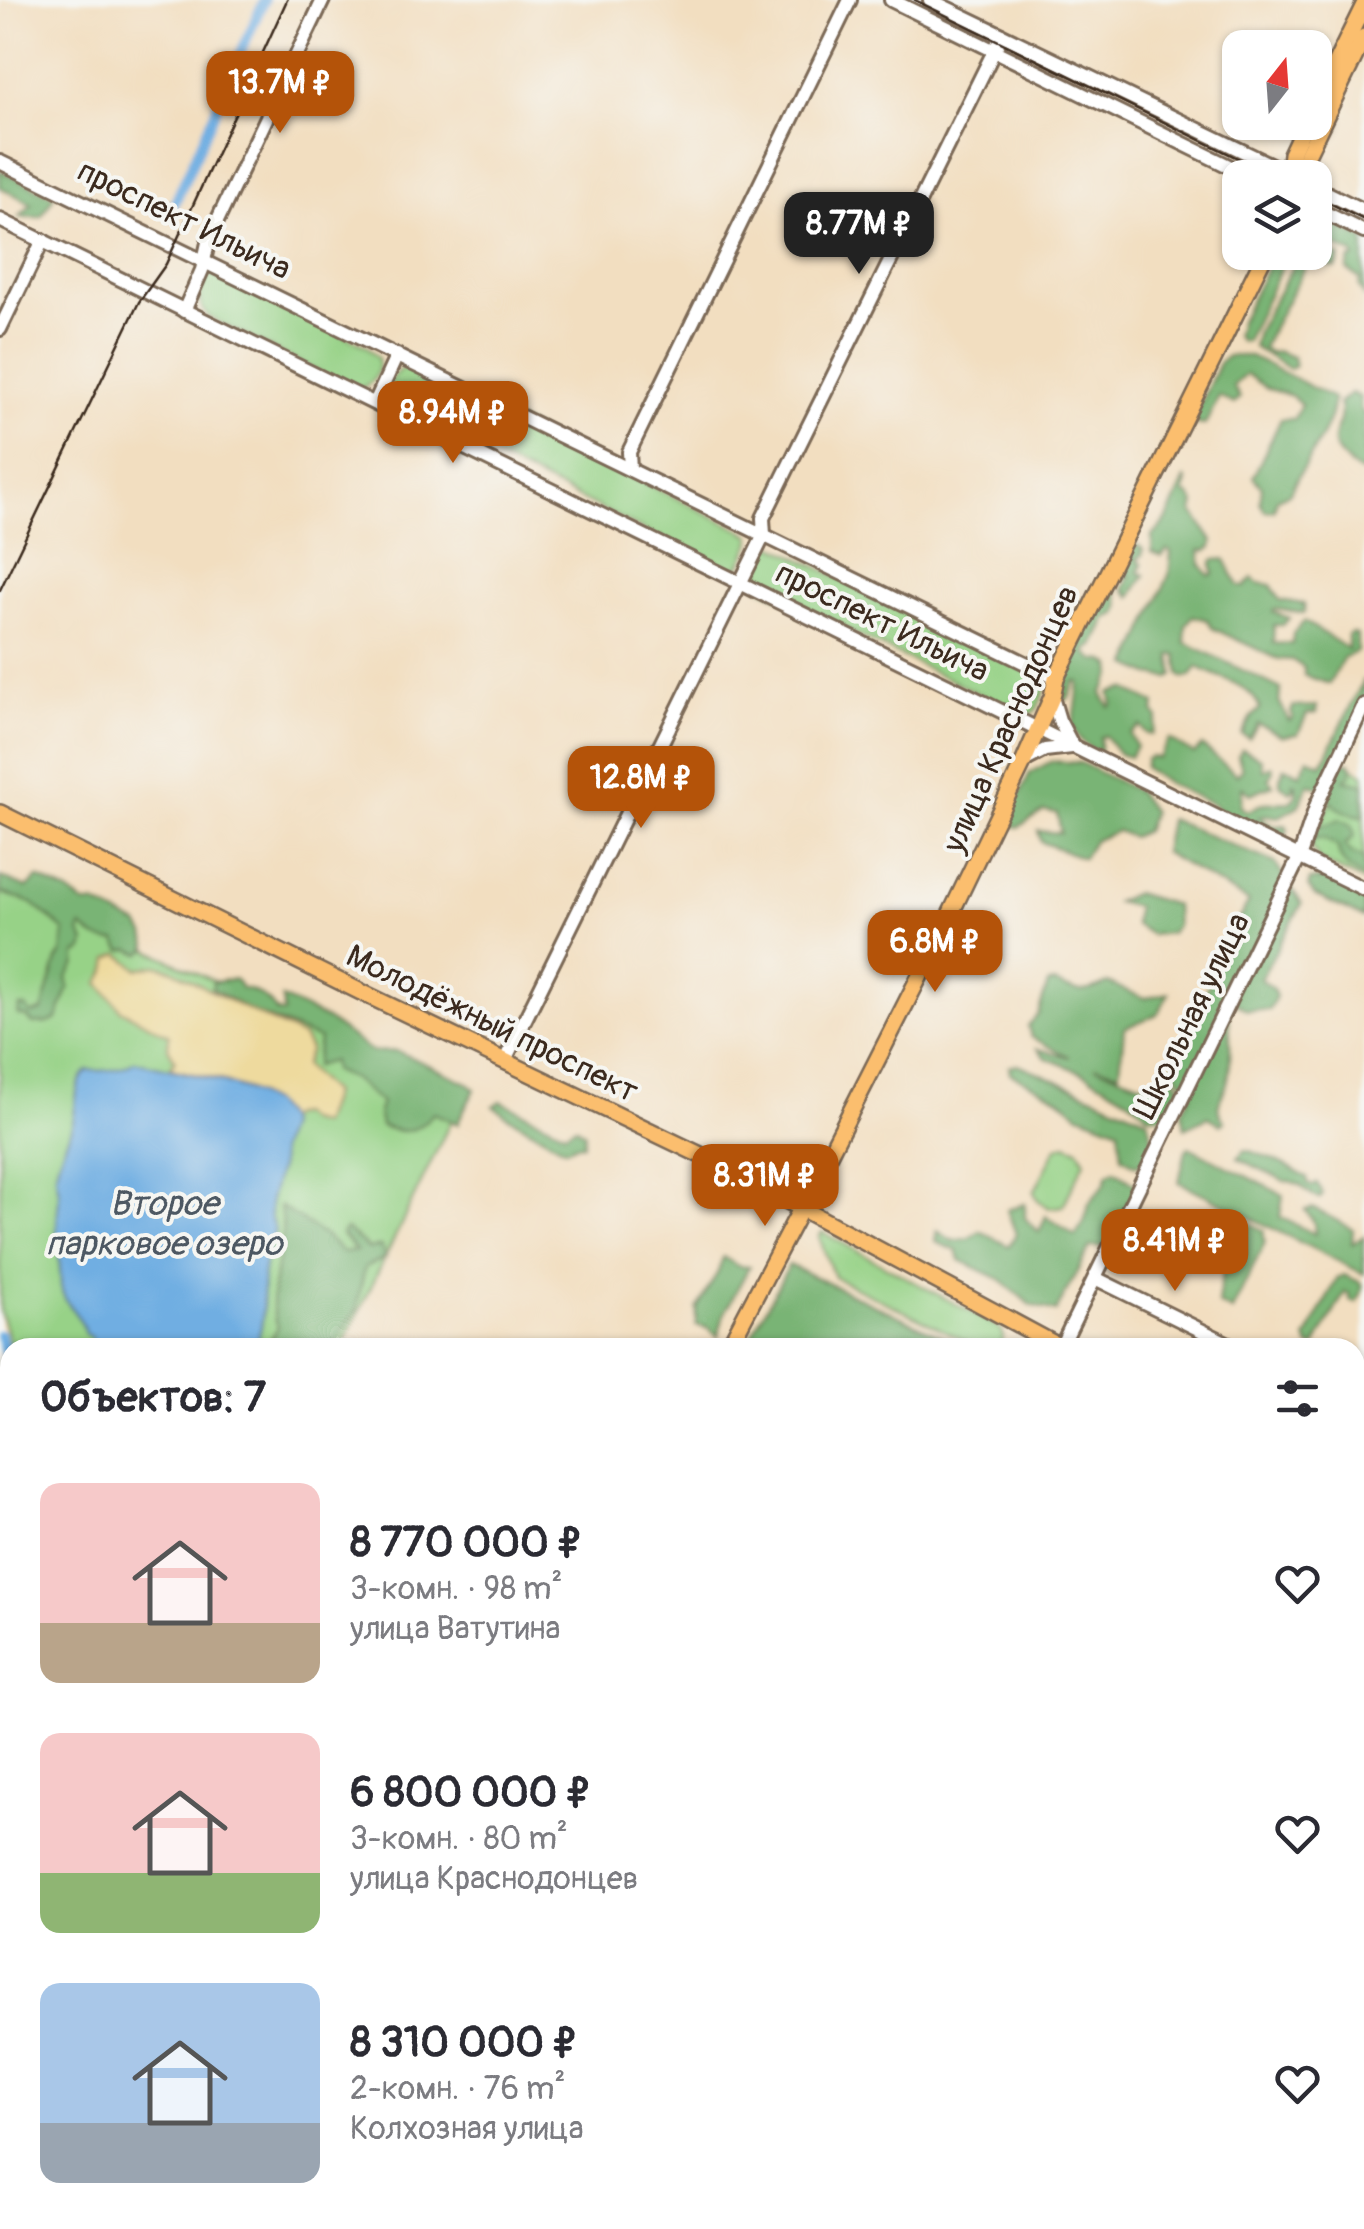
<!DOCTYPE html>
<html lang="ru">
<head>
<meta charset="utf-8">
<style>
	:root { --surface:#fff; --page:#f2f2f3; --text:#2b2b33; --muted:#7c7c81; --accent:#b45309 }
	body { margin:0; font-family:Pangolin,sans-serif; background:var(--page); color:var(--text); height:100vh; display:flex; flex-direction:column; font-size:38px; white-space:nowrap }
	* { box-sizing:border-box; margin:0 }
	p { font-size:32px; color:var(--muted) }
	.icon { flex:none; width:55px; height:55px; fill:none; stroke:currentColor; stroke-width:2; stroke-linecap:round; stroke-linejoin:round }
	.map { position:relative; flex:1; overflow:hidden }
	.details { position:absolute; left:0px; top:1338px; width:1365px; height:892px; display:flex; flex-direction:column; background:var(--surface); border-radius:30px 30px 0 0; box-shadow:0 2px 8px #0004 }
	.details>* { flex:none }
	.needle { width:65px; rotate:17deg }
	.tools { position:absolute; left:1222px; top:30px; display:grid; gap:20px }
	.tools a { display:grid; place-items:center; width:110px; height:110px; border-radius:20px; background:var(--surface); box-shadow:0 2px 8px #0004; font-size:50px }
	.price { position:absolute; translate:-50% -85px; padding:0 22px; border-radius:20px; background:var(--accent); color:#fff; font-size:32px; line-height:65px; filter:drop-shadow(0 2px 5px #0008) }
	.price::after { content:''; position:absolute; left:50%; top:60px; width:30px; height:22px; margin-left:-15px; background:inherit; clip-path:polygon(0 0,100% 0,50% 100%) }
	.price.selected { background:#222; color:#fff }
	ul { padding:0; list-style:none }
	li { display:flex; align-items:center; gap:30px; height:250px; padding:0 40px }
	li span { display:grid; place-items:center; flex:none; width:280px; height:200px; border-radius:20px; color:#555 }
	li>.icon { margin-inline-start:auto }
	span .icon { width:120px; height:120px; fill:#fffc; stroke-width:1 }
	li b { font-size:42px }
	h2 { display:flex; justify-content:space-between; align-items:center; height:120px; padding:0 40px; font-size:42px }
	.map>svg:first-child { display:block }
	.green { fill:#97d287; stroke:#697e52; stroke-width:2.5 }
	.forest { fill:#79b474; stroke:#5a6f49; stroke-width:2.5 }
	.sand { fill:#eeda9e; stroke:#94825e; stroke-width:2.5 }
	.water { fill:#6faee2; stroke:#556c80; stroke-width:2.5 }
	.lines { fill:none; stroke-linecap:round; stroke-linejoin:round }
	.canal { stroke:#6faee2; stroke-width:10 }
	.minor-casing { stroke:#7b6957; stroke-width:18 }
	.major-casing { stroke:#7b6957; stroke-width:20 }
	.minor { stroke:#fff; stroke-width:12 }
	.major { stroke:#fbbe6e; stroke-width:15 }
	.tram { stroke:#3b2a1e; stroke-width:2.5 }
	.labels { text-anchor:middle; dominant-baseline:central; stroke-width:8; stroke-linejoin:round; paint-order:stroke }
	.street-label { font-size:32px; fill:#3b2a1e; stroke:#f6f6f2 }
	.water-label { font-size:35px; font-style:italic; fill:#4d5863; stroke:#f6f6f2 }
</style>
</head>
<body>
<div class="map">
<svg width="1364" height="2229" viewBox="0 0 1364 2229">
	<rect width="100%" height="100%" fill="#f6f6f2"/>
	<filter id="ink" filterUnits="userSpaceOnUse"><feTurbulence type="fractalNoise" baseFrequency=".01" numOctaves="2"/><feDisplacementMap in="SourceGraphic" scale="20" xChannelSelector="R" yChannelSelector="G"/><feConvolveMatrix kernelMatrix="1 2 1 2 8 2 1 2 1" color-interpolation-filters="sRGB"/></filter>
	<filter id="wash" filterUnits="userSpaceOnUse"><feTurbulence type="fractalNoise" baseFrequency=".0048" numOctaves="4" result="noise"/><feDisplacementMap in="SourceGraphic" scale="40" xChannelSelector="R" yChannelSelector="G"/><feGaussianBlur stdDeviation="2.25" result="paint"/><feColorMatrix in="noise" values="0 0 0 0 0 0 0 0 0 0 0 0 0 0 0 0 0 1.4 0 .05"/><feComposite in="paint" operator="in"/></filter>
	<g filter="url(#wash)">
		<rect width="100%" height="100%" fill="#f2dec0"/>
		<g class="green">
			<path d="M212,272L366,346L378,358C380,376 371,389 352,389L209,317C194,304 198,284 212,272Z"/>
			<path d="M411,367L751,535L752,541L740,566L733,571H726L398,409L390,402L387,386C394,375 397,368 411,367Z"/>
			<path d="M769,546H775L1038,676L1046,687L1037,709L1027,717L761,588L755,583L751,573L764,547Z"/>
			<path d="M1349,766L1364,773V882L1320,861L1311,847L1313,838Z"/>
			<path d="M0,878L461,1100L342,1347H11L0,1311Z"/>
			<path d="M1066,1144L1079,1149L1085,1161L1063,1206L1049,1208L1038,1200L1034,1192L1057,1147Z"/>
			<path d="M822,1232L998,1327C1006,1333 1003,1340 1000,1347H978L834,1277L819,1237Z"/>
			<path d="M1355,1545L1364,1550V2229H673L672,2220H1355Z"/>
			<rect x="239" y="2220" width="396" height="9"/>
		</g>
		<g class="forest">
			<path d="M0,170L54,196L41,217H19L32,204L0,187Z"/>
			<path d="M1317,216L1364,239V296L1359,287L1360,279L1347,270L1350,260L1355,258L1353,254L1315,237Z"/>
			<path d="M1315,246L1340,257L1336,268L1309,260L1263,346L1265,350L1272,353L1276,351L1293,357L1295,366L1290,369L1253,347L1257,331L1300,253L1315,252Z"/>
			<path d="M1274,253H1288L1246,341H1240L1236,336L1240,321Z"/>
			<path d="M1228,356H1250L1333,398C1335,427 1301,465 1290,493L1277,499L1274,510L1265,511L1260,503L1262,487L1253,477L1281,419H1294L1301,404L1292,396L1266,388L1246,374L1233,386L1240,398L1234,404L1219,396L1205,425L1197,424L1194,417L1220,361Z"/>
			<path d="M1351,393L1360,397L1361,411L1364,413V473C1355,470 1350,465 1343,458C1320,436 1348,427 1339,403Z"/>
			<path d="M1185,479L1187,481L1184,493L1189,495L1195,503L1193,512L1213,541L1212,547L1207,551L1200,550L1201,564L1209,575L1214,574L1212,565L1214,560L1225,559L1239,586L1245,587L1252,578L1259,583L1271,585L1280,600L1304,604L1305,611L1303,613L1274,609L1273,612L1289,618L1283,625H1274L1273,643L1292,644L1293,634L1304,621L1348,649V635L1352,633L1357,635V652L1344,657L1329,684L1304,675V668L1292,660L1278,659L1212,628L1208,620L1193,616L1186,625L1185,642L1281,689L1279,701L1289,721L1293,718L1291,712L1293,707L1317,706L1316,713L1307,714L1298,734L1283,736L1258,724L1249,738L1242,734L1252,716L1260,709C1253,685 1217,677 1197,667L1191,676L1184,678L1180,675L1177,655H1171L1174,675L1170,678L1150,675L1129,665L1169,575L1171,552L1167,550L1162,556L1152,552V536C1169,524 1175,499 1185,479Z"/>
			<path d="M1132,546H1139L1143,550L1142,555L1137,559L1142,564L1139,573L1145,575L1131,597L1124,589L1130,575L1115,579L1120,607L1117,614L1108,618L1094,646L1086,651L1094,660L1106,661L1112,666L1113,674L1102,694L1110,707L1113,704L1110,693L1125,689L1155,703L1154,712L1158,718L1153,734H1147L1140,726L1130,734L1136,746L1130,757L1119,754L1105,736L1100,737V753C1085,747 1078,739 1072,725C1077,711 1077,697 1079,682L1075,681L1069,698L1063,702L1057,701L1060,677L1117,565L1131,557Z"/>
			<path d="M1364,679V704L1323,788L1309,784L1298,806L1279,817L1265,815L1259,817L1274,826L1286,825L1288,830L1285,836H1274L1217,809L1214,805C1190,793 1164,785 1144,767L1146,759L1150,757L1159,758L1169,739L1194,754L1202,746L1237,775L1242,769L1238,756L1242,749L1261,758L1263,770L1272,766L1273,771L1269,779L1273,785L1250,794L1242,787L1241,807L1248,811L1263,803L1290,802L1296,796V784L1293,783L1294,789L1290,792L1280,784V778L1285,767L1300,774L1308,758L1322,764Z"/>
			<path d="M1052,761L1081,763L1137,791L1152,812L1145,831L1132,837L1117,831L1093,841L1083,858L1041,842L1038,831L1061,833L1057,813L1044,811L1019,827L1005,825L1030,773Z"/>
			<path d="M1349,762L1353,766L1351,774L1345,780L1364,784V816C1349,815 1335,808 1326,796L1342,763Z"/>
			<path d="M1169,819L1275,863L1302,904L1260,979L1273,989L1276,997L1269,1010H1247L1228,998C1229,1021 1233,1062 1227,1083C1223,1098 1211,1106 1225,1121L1221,1124L1208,1117L1185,1128L1182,1110L1192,1093L1172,1067L1234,926L1249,902L1163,852Z"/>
			<path d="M1339,819L1351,825L1355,835L1345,845L1352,853L1364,858V878C1350,871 1340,864 1338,847L1325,839L1316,838L1315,829C1323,824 1330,825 1339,819Z"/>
			<path d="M0,877L27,888L38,878L68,892L84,904H95L139,925L145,934L148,948L141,954L130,949L122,951L116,941C100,942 93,937 82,927L80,933L85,942L83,951L76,954V964L67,978L69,987L57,1019L48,1023L33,1024L27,1017L18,1015L19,1007H26L31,1014L42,1011L57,960L62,953L65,931L32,903L0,892Z"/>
			<path d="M1325,879L1364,898V918L1314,895L1308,886L1310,880Z"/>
			<path d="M1135,893L1175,905L1176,926L1170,933L1151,935L1134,924L1136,907L1116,902Z"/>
			<path d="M235,979L241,988C257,991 269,999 277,1013H284L282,998L326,1019L373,1052L397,1051L470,1084L475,1089C470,1102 461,1111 458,1124L434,1113C413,1133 409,1135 381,1126L378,1111L381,1103L353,1079L333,1071L332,1061L315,1066L319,1039L252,1012L212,989L213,982Z"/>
			<path d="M1055,983C1079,995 1085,993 1108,983L1145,998L1169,993L1158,1014L1124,1028L1120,1072L1095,1066L1161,1090L1170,1071L1183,1089L1170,1117L1149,1115L1130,1100L1086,1074L1046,1058L1038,1049L1070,1057L1031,1037L1028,1026L1038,1014L1048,984Z"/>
			<path d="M1018,1064L1148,1119L1156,1152L1137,1165L1122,1157L1119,1129L1080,1114L1059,1098L1010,1073L1009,1066Z"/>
			<path d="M501,1101L565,1132L576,1126L585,1133L583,1144L574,1145L566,1149L507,1116L494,1106Z"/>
			<path d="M1189,1147L1283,1195L1280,1217L1315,1234L1314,1222L1305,1210L1313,1208L1353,1229L1352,1244L1364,1236V1274L1179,1182L1186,1150Z"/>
			<path d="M1244,1150C1255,1151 1274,1160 1285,1165C1293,1168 1298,1174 1307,1177L1308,1183L1313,1186L1317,1183L1323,1194L1320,1199C1306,1194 1302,1181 1285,1181L1238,1158Z"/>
			<path d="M1115,1170L1138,1186L1104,1247H1090L1056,1312L1031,1305L999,1279L960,1260L957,1251L936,1242L937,1231L953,1241L969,1238L980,1231L1009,1246L1016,1234L1007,1210L1025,1203V1218L1039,1232L1046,1216L1075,1236L1084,1222L1089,1203L1104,1185L1108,1173Z"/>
			<path d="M280,1206L325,1236L342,1252L356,1251L341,1234L346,1229L369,1249L381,1246L386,1258L365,1267L356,1310L332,1347H266L278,1327C265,1296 278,1269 282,1239C284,1229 281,1216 280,1206Z"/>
			<path d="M1248,1222L1264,1231L1263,1237L1265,1242L1232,1311L1218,1304C1221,1275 1227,1243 1248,1222Z"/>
			<path d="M723,1257L738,1266L749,1267L724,1314L718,1337L708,1328L696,1325L697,1308L718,1272Z"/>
			<path d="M789,1265L965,1347H745Z"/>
			<path d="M1344,1275L1362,1283V1291L1357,1302L1350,1300V1294L1345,1292L1315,1347H1310L1306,1339L1337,1279Z"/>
			<path d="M1364,1681V1722L1358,1736L1360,1742L1364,1744V1854L1355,1851V1707Z"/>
			<path d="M1355,2051L1364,2053V2229H1108L1101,2220H1149L1169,2226L1171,2220H1189L1198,2227L1202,2220H1355Z"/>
		</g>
		<path class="sand" d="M119,954L138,969L156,965L173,970L224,998L303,1037L310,1049L304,1066L332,1093L321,1125L307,1121L298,1114L291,1115L286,1120L272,1103L221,1080L170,1069L175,1060L168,1048L169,1035L121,1010L99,983L107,970L109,959Z"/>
		<g class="water">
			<path d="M134,1061L221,1081L250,1091L272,1103L281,1113L286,1120L287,1126L279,1150L280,1164L270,1200V1217L275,1230C272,1240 267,1251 265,1261C258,1289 270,1322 253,1347H94L91,1337L85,1334C83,1316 63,1305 61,1286C60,1269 59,1252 57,1233C56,1220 59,1207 59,1194C59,1186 55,1180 56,1172C58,1155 70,1137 73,1121C77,1103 74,1082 88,1070C103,1072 122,1070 134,1061Z"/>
			<path d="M15,2220H148L164,2222L171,2229H12Z"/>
			<path d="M298,2220H525L526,2229H298Z"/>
		</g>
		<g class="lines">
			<g class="canal">
				<path d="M169,216L264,0"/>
				<path d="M0,1335L10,1367"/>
				<path d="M232,2229L233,2220"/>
			</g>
		</g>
	</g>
	<g filter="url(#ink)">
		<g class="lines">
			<defs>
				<g id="minor">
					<path d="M891,0L1253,178"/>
					<path d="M930,0L1294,176"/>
					<path d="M0,162L1056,678"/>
					<path d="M1315,187L1364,211"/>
					<path d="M1315,208L1364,232"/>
					<path d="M0,220L1364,889"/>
					<path d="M184,311L202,270L209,238L323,0"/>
					<path d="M0,329L43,240"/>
					<path d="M375,403L397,355"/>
					<path d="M630,469L629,452L850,0"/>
					<path d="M1052,697L1059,720L1072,745"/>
					<path d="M1024,761L1045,750L1071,747"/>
					<path d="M505,1060L764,535L763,518L1002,35"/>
					<path d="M1095,1278L1237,1348"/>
					<path d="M1061,1347L1299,858L1317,804L1364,705"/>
					<path d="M1355,1405L1364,1409"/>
					<path d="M1355,1445L1364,1426"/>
					<path d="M646,2229L647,2220"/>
				</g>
				<g id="major">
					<path d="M1315,105L1364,5"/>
					<path d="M1288,178L1291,154L1306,122"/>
					<path d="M1299,178L1304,161L1364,37"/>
					<path d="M0,813L361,992L715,1162L1062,1348"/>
					<path d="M728,1348L812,1188L936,944L1024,761L1052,697L1056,678L1266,252"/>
					<path d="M1355,1486L1364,1491"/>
					<path d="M0,1635L10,1631"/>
				</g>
			</defs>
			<use href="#minor" class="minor-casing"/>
			<use href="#major" class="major-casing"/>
			<use href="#minor" class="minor"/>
			<use href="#major" class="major"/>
			<g class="tram">
				<path d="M915,0L1278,178"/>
				<path d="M1315,196L1364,220"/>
				<path d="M0,590L139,302L166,264L287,0"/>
			</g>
		</g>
	</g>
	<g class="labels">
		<g class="street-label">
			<text transform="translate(184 220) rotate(26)">проспект Ильича</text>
			<text transform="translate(882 622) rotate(26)">проспект Ильича</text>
			<text transform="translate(1011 719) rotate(-66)">улица Краснодонцев</text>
			<text transform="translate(1192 1016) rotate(-64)">Школьная улица</text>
			<text transform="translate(492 1024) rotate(26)">Молодёжный проспект</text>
		</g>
		<g class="water-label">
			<text x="164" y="1204">Второе<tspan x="164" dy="40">парковое озеро</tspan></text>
		</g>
	</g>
</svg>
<div class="tools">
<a><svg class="needle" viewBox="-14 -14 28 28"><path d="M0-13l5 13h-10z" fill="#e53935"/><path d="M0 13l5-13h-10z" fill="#7c7c81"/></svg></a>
<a><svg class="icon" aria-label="layers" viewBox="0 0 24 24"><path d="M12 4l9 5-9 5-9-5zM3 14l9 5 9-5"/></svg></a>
</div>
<b class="price" style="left:280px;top:136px">13.7M ₽</b>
<b class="price selected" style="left:859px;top:277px">8.77M ₽</b>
<b class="price" style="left:453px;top:466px">8.94M ₽</b>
<b class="price" style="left:641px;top:831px">12.8M ₽</b>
<b class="price" style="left:935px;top:995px">6.8M ₽</b>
<b class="price" style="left:765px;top:1229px">8.31M ₽</b>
<b class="price" style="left:1175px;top:1294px">8.41M ₽</b>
<section class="details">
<h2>Объектов: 7<svg class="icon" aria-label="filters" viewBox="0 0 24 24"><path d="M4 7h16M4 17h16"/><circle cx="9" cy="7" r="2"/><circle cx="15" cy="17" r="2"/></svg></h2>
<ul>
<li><span style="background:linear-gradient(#f6c9c9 70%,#b9a48a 0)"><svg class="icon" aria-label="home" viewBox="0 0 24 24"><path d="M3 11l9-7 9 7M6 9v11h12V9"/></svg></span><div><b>8 770 000 ₽</b><p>3-комн. · 98 m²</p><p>улица Ватутина</p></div><svg class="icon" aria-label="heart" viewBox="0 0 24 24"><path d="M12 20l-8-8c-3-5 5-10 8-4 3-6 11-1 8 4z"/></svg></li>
<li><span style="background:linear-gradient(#f6c9c9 70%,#8fb573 0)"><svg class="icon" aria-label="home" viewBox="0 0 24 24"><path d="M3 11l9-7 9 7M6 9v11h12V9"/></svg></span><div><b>6 800 000 ₽</b><p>3-комн. · 80 m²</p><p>улица Краснодонцев</p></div><svg class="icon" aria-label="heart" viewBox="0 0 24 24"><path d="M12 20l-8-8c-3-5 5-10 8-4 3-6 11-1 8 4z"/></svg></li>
<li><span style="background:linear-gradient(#a9c7e8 70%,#9aa5b1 0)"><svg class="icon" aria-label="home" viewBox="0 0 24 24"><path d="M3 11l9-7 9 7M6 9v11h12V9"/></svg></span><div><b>8 310 000 ₽</b><p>2-комн. · 76 m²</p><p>Колхозная улица</p></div><svg class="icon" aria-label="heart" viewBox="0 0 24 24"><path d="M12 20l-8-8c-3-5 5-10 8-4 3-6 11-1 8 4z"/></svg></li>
</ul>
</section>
</div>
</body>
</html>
